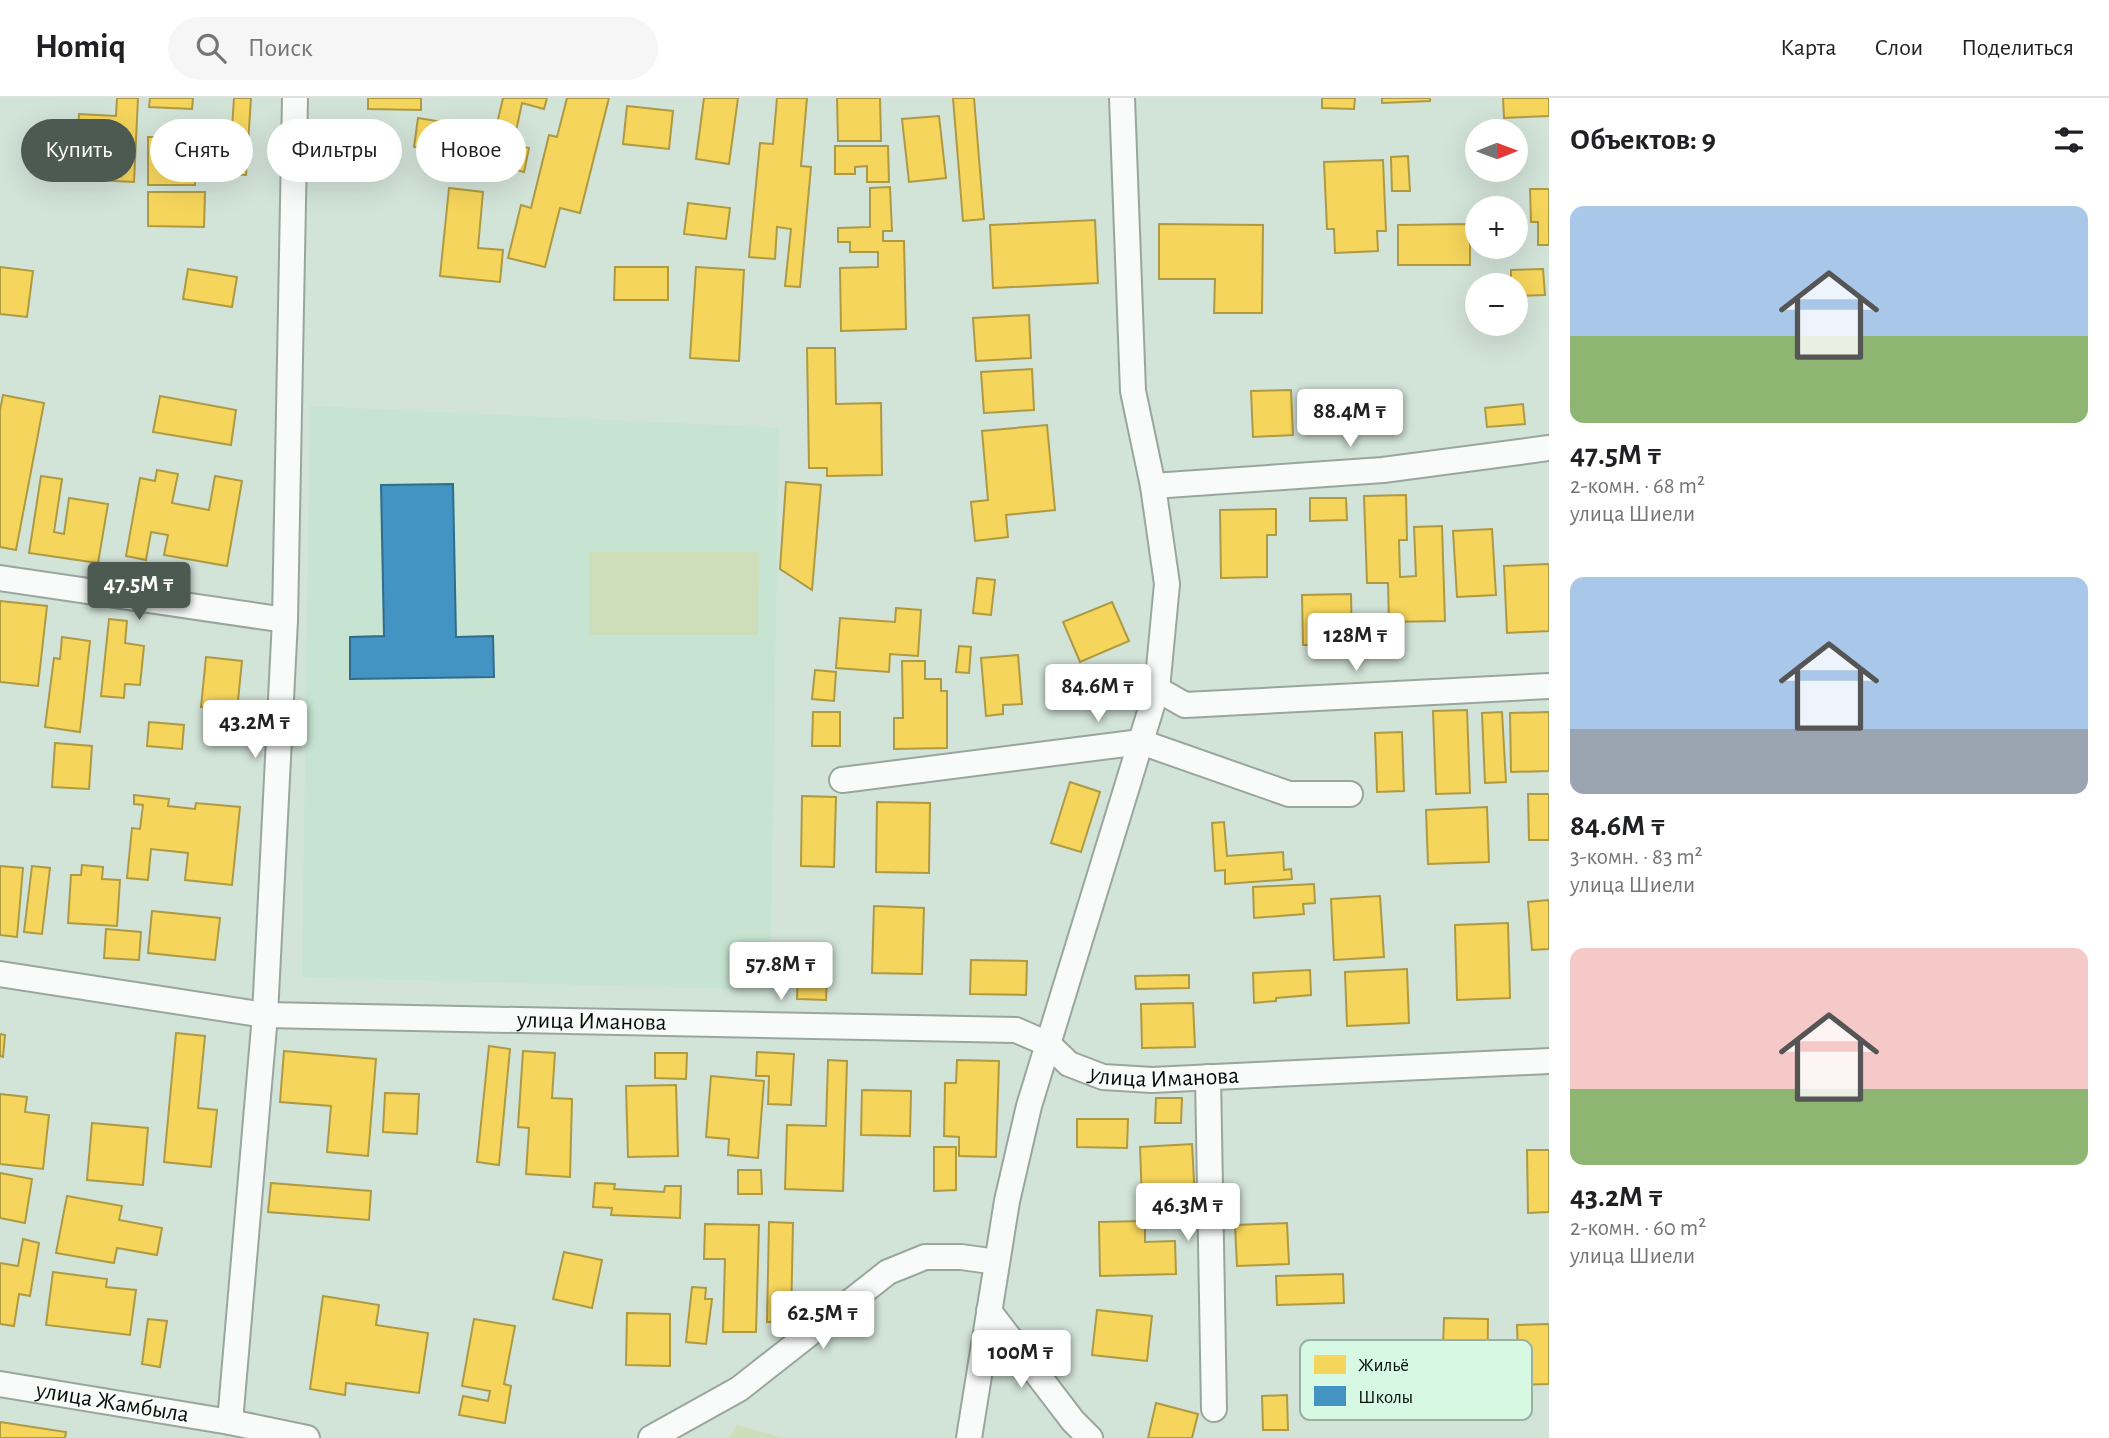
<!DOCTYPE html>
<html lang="ru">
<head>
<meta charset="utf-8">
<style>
	:root { --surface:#fff; --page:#f6f6f6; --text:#202124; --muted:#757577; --line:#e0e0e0; --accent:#4d5a52 }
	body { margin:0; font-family:"Alegreya Sans",sans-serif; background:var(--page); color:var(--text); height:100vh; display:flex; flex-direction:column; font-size:26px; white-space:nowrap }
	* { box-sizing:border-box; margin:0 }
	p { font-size:23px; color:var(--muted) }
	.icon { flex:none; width:38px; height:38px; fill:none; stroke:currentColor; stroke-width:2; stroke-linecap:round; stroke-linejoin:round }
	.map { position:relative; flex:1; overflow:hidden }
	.details { display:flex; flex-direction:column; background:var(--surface); width:560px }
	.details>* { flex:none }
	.top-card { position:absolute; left:21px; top:21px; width:665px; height:63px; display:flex; gap:14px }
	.needle { width:46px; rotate:89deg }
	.tools { position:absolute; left:1465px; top:21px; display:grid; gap:14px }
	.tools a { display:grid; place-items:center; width:63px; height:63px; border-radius:50%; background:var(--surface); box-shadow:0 7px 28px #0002; font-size:35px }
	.price { position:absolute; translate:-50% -60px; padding:0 16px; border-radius:7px; background:#fff; color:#222; font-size:23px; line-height:46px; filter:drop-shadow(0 2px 4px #0008) }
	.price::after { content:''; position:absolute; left:50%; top:42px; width:21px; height:16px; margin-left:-10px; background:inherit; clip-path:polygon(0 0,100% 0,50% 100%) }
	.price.selected { background:var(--accent); color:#fff }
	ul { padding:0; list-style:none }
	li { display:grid; align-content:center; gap:14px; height:371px; padding:0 21px }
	li span { display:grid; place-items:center; height:217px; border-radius:14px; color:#555 }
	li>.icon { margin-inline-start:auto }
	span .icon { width:126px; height:126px; fill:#fffc; stroke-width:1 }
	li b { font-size:30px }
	h2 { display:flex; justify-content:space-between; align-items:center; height:84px; padding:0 21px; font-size:30px }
	.pill { padding:0 24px; border-radius:32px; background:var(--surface); box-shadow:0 7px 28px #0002; font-size:24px; line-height:63px }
	.pill.selected { background:var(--accent); color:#fff }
	header { display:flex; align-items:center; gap:42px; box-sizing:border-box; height:98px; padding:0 35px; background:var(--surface); border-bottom:2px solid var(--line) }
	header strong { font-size:33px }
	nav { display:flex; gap:38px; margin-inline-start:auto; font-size:24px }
	.search { width:490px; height:63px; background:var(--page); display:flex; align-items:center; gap:18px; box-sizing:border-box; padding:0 24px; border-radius:38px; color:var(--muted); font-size:26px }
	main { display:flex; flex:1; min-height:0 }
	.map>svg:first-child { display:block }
	.built { fill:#c6e4d1 }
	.green { fill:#cfdeba }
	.homes { fill:#f6d55c; stroke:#ae9a43; stroke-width:2 }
	.schools { fill:#4393c3; stroke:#306c8c; stroke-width:2 }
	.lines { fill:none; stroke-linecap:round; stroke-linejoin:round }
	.minor-casing { stroke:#99a69e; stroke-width:28 }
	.minor { stroke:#f8fbf9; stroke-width:24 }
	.labels { text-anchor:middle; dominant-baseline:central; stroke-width:7; stroke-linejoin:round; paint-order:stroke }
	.street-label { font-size:24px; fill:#05100a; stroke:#d7f8e3 }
	.key { fill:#d7f8e3; stroke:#98b2a2; stroke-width:2 }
	.key-label { font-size:19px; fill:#05100a }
</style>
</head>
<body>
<header>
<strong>Homiq</strong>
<div class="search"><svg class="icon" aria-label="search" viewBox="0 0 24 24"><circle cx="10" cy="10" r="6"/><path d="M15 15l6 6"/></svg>Поиск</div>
<nav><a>Карта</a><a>Слои</a><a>Поделиться</a></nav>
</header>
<main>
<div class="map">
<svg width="1549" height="1340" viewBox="0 0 1549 1340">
	<rect width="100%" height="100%" fill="#d2e3d8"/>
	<path class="built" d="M310,308L779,330L770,892L302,879Z"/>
	<g class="green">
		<path d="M589,454H759L758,537H589Z"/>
		<path d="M737,1327L784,1340H728Z"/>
	</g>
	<g class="homes">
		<path d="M117,0H138L134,84L76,81L79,16L116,18Z"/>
		<path d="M150,0H193L192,11L149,9Z"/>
		<path d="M234,0H251L246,77L229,76Z"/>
		<path d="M368,0H421V12L368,11Z"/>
		<path d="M503,0H547L544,11L522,5L513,47L529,50L524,74L488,65Z"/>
		<path d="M567,0H609L580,115L560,110L545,169L508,160L521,107L531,110L549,37L557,39Z"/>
		<path d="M704,0H738L729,66L696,61Z"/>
		<path d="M777,0H807L801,68L811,69L800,189L785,188L791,131L777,129L775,161L749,159L760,45L773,46Z"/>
		<path d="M837,0H880L881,43H838Z"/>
		<path d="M953,0H974L984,121L963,123Z"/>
		<path d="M1322,0H1355L1354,11L1322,10Z"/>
		<path d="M1382,0H1430V3L1382,5Z"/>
		<path d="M1503,0H1549V18L1504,20Z"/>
		<path d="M627,8L673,13L669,51L623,46Z"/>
		<path d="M939,18L946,80L909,84L902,21Z"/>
		<path d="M418,20L443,24L439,52L414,49Z"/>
		<rect x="148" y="39" width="47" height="48"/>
		<path d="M835,48H888L889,84H867V68L855,69V76H835Z"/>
		<path d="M1408,58L1410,93H1392L1391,59Z"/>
		<path d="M1383,62L1386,133H1377L1378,153L1335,155L1334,131H1327L1324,64Z"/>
		<path d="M890,89L892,133H883V143H904L906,231L841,233L840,170L878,169V154H850V144H838V130L870,129V90Z"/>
		<path d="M449,90L483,94L478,150L503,152L500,184L440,178Z"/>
		<path d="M1530,91H1549V147H1538V124H1531Z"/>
		<path d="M148,94H205L204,129L148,128Z"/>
		<path d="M688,105L730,110L726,141L684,136Z"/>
		<path d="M1095,122L1098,185L993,190L990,127Z"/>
		<path d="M1159,126L1263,127L1262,215H1214L1215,181H1159Z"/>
		<path d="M1470,126V167H1398V127Z"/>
		<path d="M0,169L33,173L27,219L0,216Z"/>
		<path d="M615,169H668V202H614Z"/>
		<path d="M696,169L744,172L739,263L690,260Z"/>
		<path d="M188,171L237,179L232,209L183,201Z"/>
		<path d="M1543,171L1545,197L1516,198V187H1511V172Z"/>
		<path d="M1029,217L1031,260L976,263L973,220Z"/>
		<path d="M807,250H835L836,306L881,305L882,377L827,378V370H809Z"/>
		<path d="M1032,271L1034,312L984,315L981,274Z"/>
		<path d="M1291,292L1293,337L1253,339L1251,293Z"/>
		<path d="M3,297L44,305L16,452L0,449V312Z"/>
		<path d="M160,298L236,312L231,347L153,334Z"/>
		<path d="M1523,306L1525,326L1487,329L1485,310Z"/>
		<path d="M1047,327L1055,412L1006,417L1008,439L975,443L971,404L988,402L982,333Z"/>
		<path d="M157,372L178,376L172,405L209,412L215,378L242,383L227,468L164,457L168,437L151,434L146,462L126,458L140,380L155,383Z"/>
		<path d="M41,378L62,381L54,434L64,436L69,400L108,406L98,465L29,455Z"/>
		<path d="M786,384L821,387L812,492L780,471Z"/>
		<path d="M1406,397L1407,442H1399L1400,479L1416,478L1414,429L1442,428L1445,523L1389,524L1388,485H1367L1364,398Z"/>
		<path d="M1310,400H1346L1347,422L1310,423Z"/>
		<path d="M1276,411V437H1267V479L1221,480L1220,412Z"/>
		<path d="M1492,431L1496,497L1457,499L1453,433Z"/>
		<path d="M1549,466V533L1507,535L1504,468Z"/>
		<path d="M977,480L995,482L991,517L973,515Z"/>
		<path d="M1351,496L1352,547H1303L1302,497Z"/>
		<path d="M0,503L47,508L38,588L0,584Z"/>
		<path d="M1112,504L1129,543L1080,564L1063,524Z"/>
		<path d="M896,510L921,512L918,558L890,556L889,574L836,570L840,520L895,524Z"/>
		<path d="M109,521L127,523L125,545L144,548L140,587L125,586L124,600L101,598Z"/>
		<path d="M62,539L90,543L80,634L45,629L54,560L60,561Z"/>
		<path d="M959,548L971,549L969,575L956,574Z"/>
		<path d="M1018,557L1022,606L1003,607V616L986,618L981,560Z"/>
		<path d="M206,559L242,563L237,612L201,609Z"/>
		<path d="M902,563H925V581H941V593H947V650L894,651V620H903Z"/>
		<path d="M815,572L836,574L834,603L812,601Z"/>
		<path d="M1467,612L1470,695L1436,696L1433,613Z"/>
		<path d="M813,614H840V648H812Z"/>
		<path d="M1502,614L1506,684L1485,685L1482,615Z"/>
		<path d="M1549,614V673L1511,674L1510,615Z"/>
		<path d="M149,624L184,627L182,651L147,648Z"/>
		<path d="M1402,634L1404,693L1377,694L1375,635Z"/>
		<path d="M55,645L92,648L89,691L52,689Z"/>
		<path d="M1070,684L1100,694L1081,754L1051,745Z"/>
		<path d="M1528,696H1549V742H1529Z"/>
		<path d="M134,697L169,701L168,708L195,711L196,705L240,709L232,787L185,782L188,755L151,751L148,782L127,780L132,730L140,731L143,707L134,706Z"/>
		<path d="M802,698L836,699L834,769L801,768Z"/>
		<path d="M877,704L930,705L929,775L876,774Z"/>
		<path d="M1487,709L1489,764L1428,766L1426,712Z"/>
		<path d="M1224,724L1227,758L1283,754L1284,772L1291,771L1292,781L1225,786V772L1215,773L1212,725Z"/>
		<path d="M82,767L103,769L102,781L120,782L117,828L68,825L71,777H81Z"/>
		<path d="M0,768L23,770L17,839L0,837Z"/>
		<path d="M32,768L50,770L42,836L24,834Z"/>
		<path d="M1314,786L1315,805L1303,806L1304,816L1254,820L1253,789Z"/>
		<path d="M1380,798L1384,859L1334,862L1331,801Z"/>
		<path d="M1549,802V851L1532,852L1528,804Z"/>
		<path d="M874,808L924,810L922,876L872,875Z"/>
		<path d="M152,813L220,820L215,862L148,855Z"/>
		<path d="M1508,825L1510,900L1457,902L1455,827Z"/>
		<path d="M106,831L141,834L139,862L104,860Z"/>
		<path d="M799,850L828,851L826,902L797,901Z"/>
		<path d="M971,862L1027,863L1026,897L970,896Z"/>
		<path d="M1407,871L1409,925L1347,928L1345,874Z"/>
		<path d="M1310,872L1311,897L1276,900V903L1254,905L1253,875Z"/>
		<path d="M1189,877V890L1136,891L1135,878Z"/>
		<path d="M1193,905L1195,949L1142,950L1141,906Z"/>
		<path d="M176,935L205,938L198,1010L217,1012L211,1069L164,1064Z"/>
		<path d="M0,936L5,937L3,959L0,958Z"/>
		<path d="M489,948L510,951L499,1067L477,1064Z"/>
		<path d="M284,953L376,961L368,1058L327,1054L331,1008L280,1004Z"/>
		<path d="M523,953L555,955L552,1000L572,1001L570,1079L526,1076L529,1030L518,1029Z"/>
		<path d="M757,954L794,956L791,1007L768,1006L769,978H756Z"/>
		<path d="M655,955H687L686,981L655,980Z"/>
		<path d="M828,962L847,963L843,1093L785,1091L787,1027L826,1028Z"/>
		<path d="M957,962L999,963L996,1059L959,1058V1039L944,1038L945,985H956Z"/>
		<path d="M711,978L764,983L758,1060L728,1057L729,1041L706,1039Z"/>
		<path d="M676,987L678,1058L628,1059L626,988Z"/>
		<path d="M862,992L911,993L910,1038L861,1037Z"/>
		<path d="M385,995L419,996L417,1036L383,1034Z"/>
		<path d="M0,996L27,999L25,1014L49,1017L43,1071L0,1066Z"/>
		<path d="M1156,1000H1182L1181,1025H1155Z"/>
		<path d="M1077,1021H1128L1127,1050L1077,1049Z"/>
		<path d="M92,1025L148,1030L143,1087L87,1082Z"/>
		<path d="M1192,1046L1195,1101L1142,1103L1140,1049Z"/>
		<path d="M934,1049H956V1092L934,1093Z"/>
		<path d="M1527,1052H1549V1114L1528,1115Z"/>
		<path d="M738,1072H761L762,1096H738Z"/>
		<path d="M0,1075L32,1081L25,1125L0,1120Z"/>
		<path d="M271,1085L371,1093L369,1122L268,1114Z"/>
		<path d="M595,1085L615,1086L614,1091L664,1094L665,1088H681L680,1120L611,1117L612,1110L593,1109Z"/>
		<path d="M67,1098L122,1108L119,1122L162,1130L157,1157L117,1150L114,1165L56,1155Z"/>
		<path d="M1145,1123V1144L1175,1143L1176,1176L1100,1178L1099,1124Z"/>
		<path d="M769,1124L793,1125L791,1224H767Z"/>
		<path d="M1287,1125L1289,1166L1237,1168L1235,1127Z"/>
		<path d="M705,1126L759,1127L756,1234H723L725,1161H704Z"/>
		<path d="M23,1141L39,1145L30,1198L19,1196L14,1228L0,1226V1165L18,1168Z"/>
		<path d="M564,1154L602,1162L592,1210L553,1201Z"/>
		<path d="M53,1174L107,1181L106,1189L136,1192L130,1237L46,1227Z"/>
		<path d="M1343,1176L1344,1205L1277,1207L1276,1178Z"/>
		<path d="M692,1189L706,1190L705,1201H712L706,1246L686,1244Z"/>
		<path d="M323,1198L379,1207L376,1227L428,1235L419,1295L346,1285L345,1297L310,1291Z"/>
		<path d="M1097,1212L1152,1218L1147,1263L1092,1257Z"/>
		<path d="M627,1215L670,1216V1268L626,1267Z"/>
		<path d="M1444,1220L1488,1221L1487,1300L1454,1299V1279H1442Z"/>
		<path d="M148,1221L167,1223L160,1269L142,1266Z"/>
		<path d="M474,1221L515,1228L504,1286L511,1288L505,1325L459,1317L463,1298L488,1303L490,1293L462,1288Z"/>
		<path d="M1549,1226V1286L1519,1287L1517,1227Z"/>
		<path d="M1287,1297L1288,1332H1263L1262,1298Z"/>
		<path d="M1156,1305L1198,1316L1192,1340H1148Z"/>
		<path d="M0,1324L66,1334L65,1340H0Z"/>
	</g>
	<path class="schools" d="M453,386L456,539L493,538L494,579L350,581V539L384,538L381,387Z"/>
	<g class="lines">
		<defs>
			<g id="minor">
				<path d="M1153,388L1383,372L1549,350"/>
				<path d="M0,480L285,522"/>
				<path d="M1157,591L1185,607L1549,588"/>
				<path d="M842,682L1141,644L1289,696H1350"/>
				<path id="s1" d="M0,876L265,917L1016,932L1048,946L1069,966L1103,979L1152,982L1549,963"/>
				<path d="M1208,979L1214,1311"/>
				<path d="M989,1213L1073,1323L1090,1340"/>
				<path id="s2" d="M0,1286L230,1324L307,1340"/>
				<path d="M230,1324L265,917L285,522L295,0"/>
				<path d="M651,1340L739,1291L888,1174L925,1159H961L997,1164"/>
				<path d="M969,1340L1007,1103L1029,1008L1157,591L1167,486L1153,388L1133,293L1122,0"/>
			</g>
		</defs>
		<use href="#minor" class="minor-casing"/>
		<use href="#minor" class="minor"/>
	</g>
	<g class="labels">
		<g class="street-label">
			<text stroke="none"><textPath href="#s1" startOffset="595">улица Иманова</textPath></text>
			<text stroke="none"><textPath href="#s1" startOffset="1181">улица Иманова</textPath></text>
			<text stroke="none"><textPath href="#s2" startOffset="114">улица Жамбыла</textPath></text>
		</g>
	</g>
	<rect x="1300" y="1242" width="232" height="80" rx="10" class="key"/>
	<rect x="1314" y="1257" width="32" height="19" fill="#f6d55c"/>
	<rect x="1314" y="1288" width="32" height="20" fill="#4393c3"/>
	<g class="key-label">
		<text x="1358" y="1273">Жильё</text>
		<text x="1358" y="1305">Школы</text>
	</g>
</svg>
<div class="tools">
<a><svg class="needle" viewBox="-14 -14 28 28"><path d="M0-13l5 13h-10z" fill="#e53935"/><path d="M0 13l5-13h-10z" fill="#757577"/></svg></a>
<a>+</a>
<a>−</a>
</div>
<b class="price" style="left:1350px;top:351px">88.4M ₸</b>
<b class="price selected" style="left:139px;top:524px">47.5M ₸</b>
<b class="price" style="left:1356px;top:575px">128M ₸</b>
<b class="price" style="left:1098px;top:626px">84.6M ₸</b>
<b class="price" style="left:255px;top:662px">43.2M ₸</b>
<b class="price" style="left:781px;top:904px">57.8M ₸</b>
<b class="price" style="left:1188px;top:1145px">46.3M ₸</b>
<b class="price" style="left:823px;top:1253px">62.5M ₸</b>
<b class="price" style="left:1021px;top:1292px">100M ₸</b>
<div class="top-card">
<a class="pill selected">Купить</a>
<a class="pill">Снять</a>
<a class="pill">Фильтры</a>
<a class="pill">Новое</a>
</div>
</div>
<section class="details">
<h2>Объектов: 9<svg class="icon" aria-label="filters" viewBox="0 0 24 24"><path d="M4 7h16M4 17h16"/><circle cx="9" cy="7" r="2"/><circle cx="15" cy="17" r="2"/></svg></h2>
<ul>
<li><span style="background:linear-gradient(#a9c7e8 60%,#8fb573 0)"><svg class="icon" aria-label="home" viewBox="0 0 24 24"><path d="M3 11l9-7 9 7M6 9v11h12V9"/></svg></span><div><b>47.5M ₸</b><p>2-комн. · 68 m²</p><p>улица Шиели</p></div></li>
<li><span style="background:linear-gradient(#a9c7e8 70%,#9aa5b1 0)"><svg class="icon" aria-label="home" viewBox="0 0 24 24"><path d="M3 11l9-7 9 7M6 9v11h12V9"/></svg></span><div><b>84.6M ₸</b><p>3-комн. · 83 m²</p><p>улица Шиели</p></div></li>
<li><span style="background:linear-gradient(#f6c9c9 65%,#8fb573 0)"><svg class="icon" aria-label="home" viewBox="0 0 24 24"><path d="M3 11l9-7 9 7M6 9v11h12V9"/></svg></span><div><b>43.2M ₸</b><p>2-комн. · 60 m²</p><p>улица Шиели</p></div></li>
</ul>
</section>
</main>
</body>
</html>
